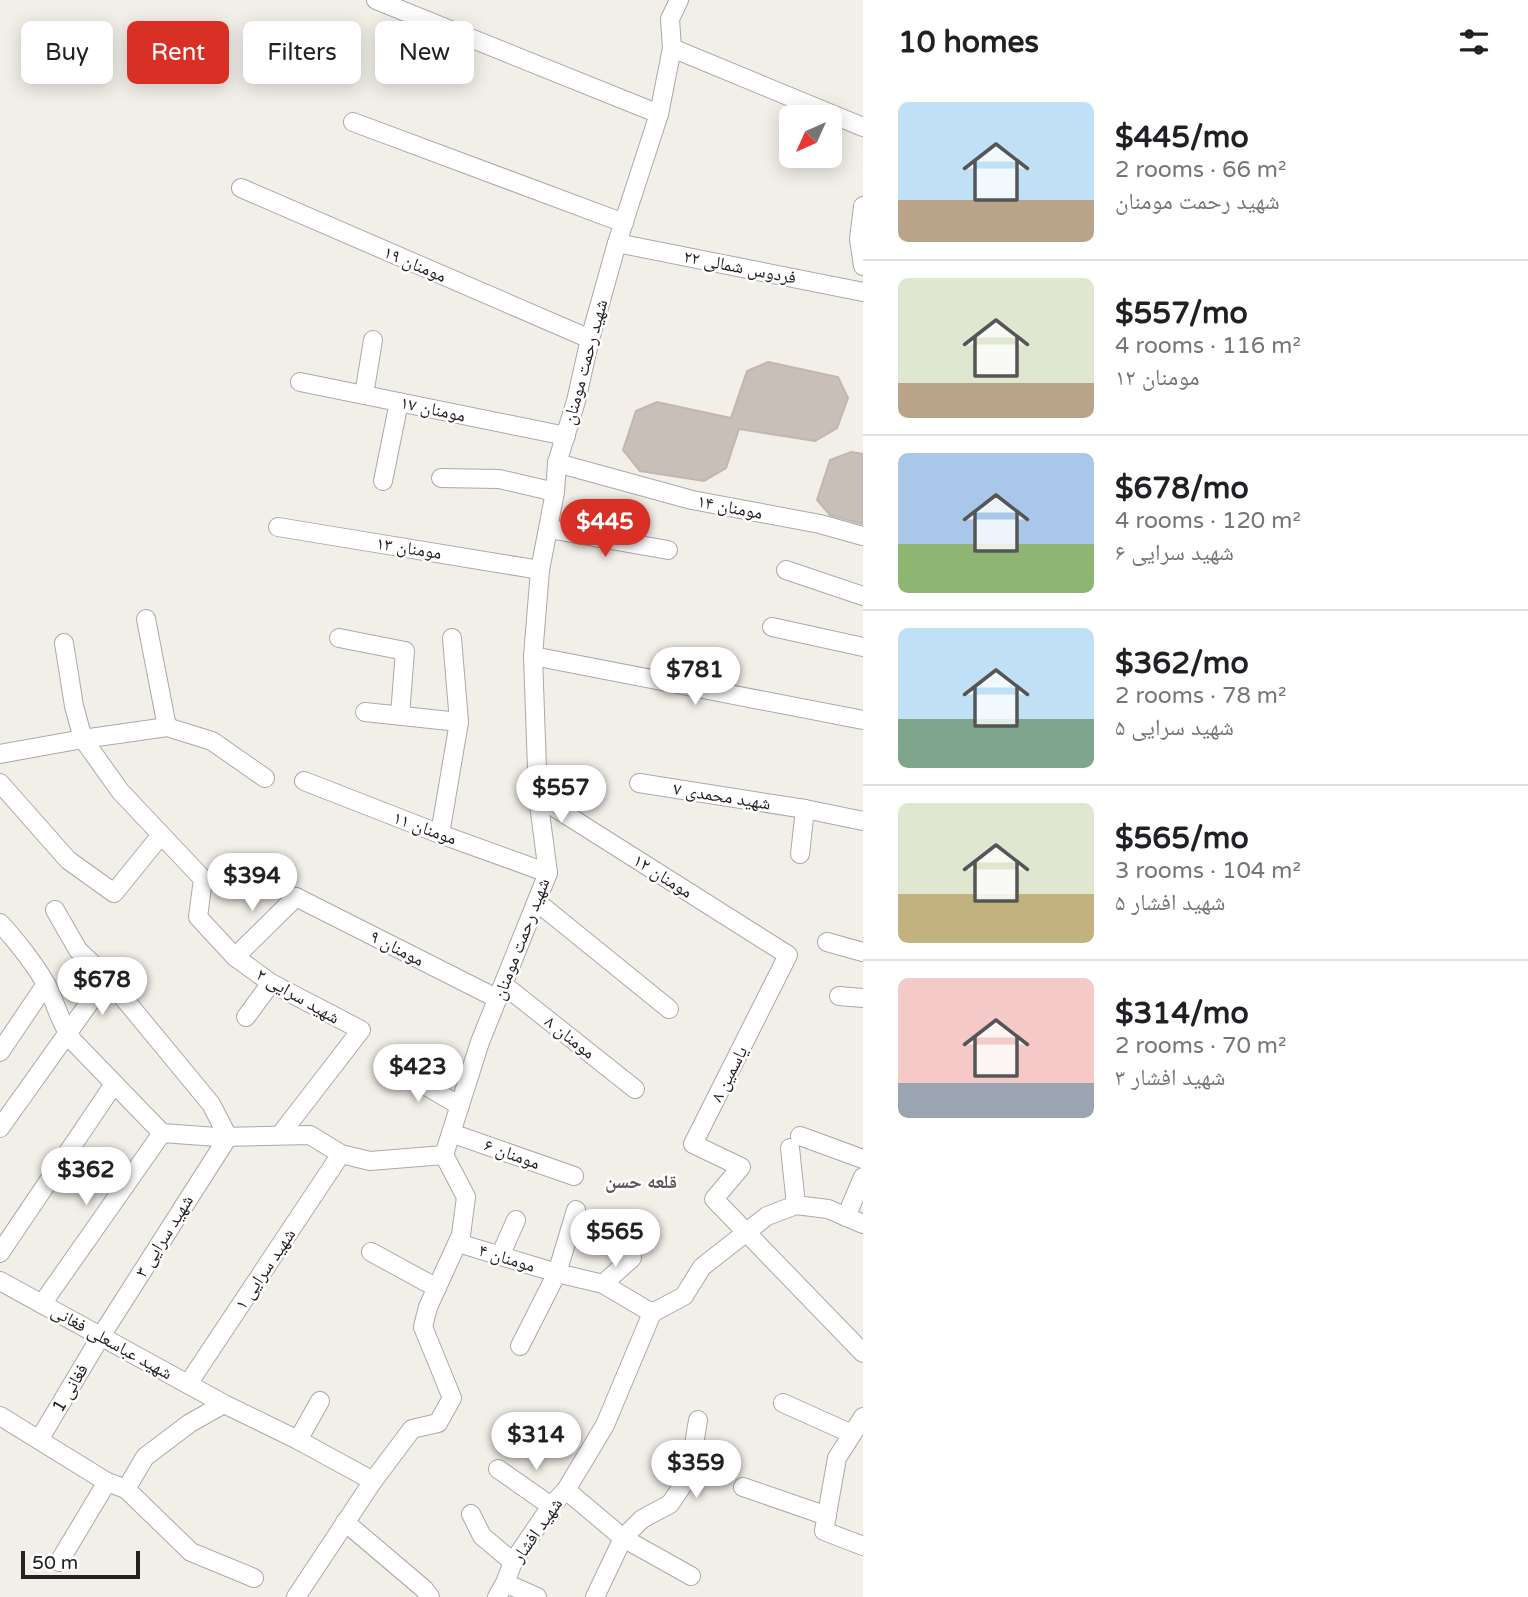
<!DOCTYPE html>
<html lang="en">
<head>
<meta charset="utf-8">
<style>
	:root { --surface:#fff; --page:#f2f2f2; --text:#202124; --muted:#757577; --line:#e0e0e0; --accent:#d93025 }
	body { margin:0; font-family:"Varela Round","Noto Naskh Arabic",sans-serif; background:var(--page); color:var(--text); height:100vh; display:flex; flex-direction:column; font-size:26px; white-space:nowrap }
	* { box-sizing:border-box; margin:0 }
	p { font-size:23px; color:var(--muted) }
	.icon { flex:none; width:38px; height:38px; fill:none; stroke:currentColor; stroke-width:2; stroke-linecap:round; stroke-linejoin:round }
	.map { position:relative; flex:1; overflow:hidden }
	.drawer { display:flex; flex-direction:column; background:var(--surface); width:665px }
	.drawer>* { flex:none }
	.guide { position:absolute; left:21px; top:21px; width:665px; height:63px; display:flex; gap:14px }
	.needle { width:46px; rotate:225deg }
	.controls { position:absolute; left:779px; top:105px; display:grid; gap:14px }
	.controls a { display:grid; place-items:center; width:63px; height:63px; border-radius:10px; background:var(--surface); box-shadow:0 4px 18px #0003; font-size:35px }
	.scale { position:absolute; left:21px; bottom:18px; width:119px; box-sizing:border-box; padding-left:7px; border:4px solid #222; border-top:0; font-size:19px; line-height:24px; white-space:nowrap; color:#222; -webkit-text-stroke:5px #fff; paint-order:stroke }
	.price { position:absolute; translate:-50% -60px; padding:0 16px; border-radius:24px; background:#fff; color:#222; font-size:23px; line-height:46px; filter:drop-shadow(0 2px 4px #0008) }
	.price::after { content:''; position:absolute; left:50%; top:42px; width:21px; height:16px; margin-left:-10px; background:inherit; clip-path:polygon(0 0,100% 0,50% 100%) }
	.price.selected { background:var(--accent); color:#fff }
	ul { padding:0; list-style:none }
	li { display:flex; align-items:center; gap:21px; height:175px; padding:0 35px }
	li+li { border-top:2px solid var(--line) }
	li span { display:grid; place-items:center; flex:none; width:196px; height:140px; border-radius:10px; color:#555 }
	li>.icon { margin-inline-start:auto }
	span .icon { width:84px; height:84px; fill:#fffc; stroke-width:1 }
	li b { font-size:30px }
	h2 { display:flex; justify-content:space-between; align-items:center; height:84px; padding:0 35px; font-size:30px }
	.pill { padding:0 24px; border-radius:10px; background:var(--surface); box-shadow:0 4px 18px #0003; font-size:24px; line-height:63px }
	.pill.selected { background:var(--accent); color:#fff }
	main { display:flex; flex:1; min-height:0 }
	.map>svg:first-child { display:block }
	.building { fill:#c7bfb8; stroke:#c4b6ab; stroke-width:2 }
	.lines { fill:none; stroke-linecap:round; stroke-linejoin:round }
	.minor-casing { stroke:#a9a9a9; stroke-width:20 }
	.minor { stroke:#fff; stroke-width:18 }
	.labels { text-anchor:middle; dominant-baseline:central; stroke-width:5; stroke-linejoin:round; paint-order:stroke }
	.street-label { font-size:18px; fill:#222; stroke:#fff }
	.neighbourhood-label { font-size:19px; font-weight:bold; fill:#555; stroke:#fff }
</style>
</head>
<body>
<main>
<div class="map">
<svg width="863" height="1597" viewBox="0 0 863 1597">
	<rect width="100%" height="100%" fill="#f2efe9"/>
	<g class="building">
		<path d="M768,362L838,377L848,398L837,428L815,441L739,429L726,468L704,481L640,471L623,450L636,411L657,402L731,418L747,371Z"/>
		<path d="M851,452L863,454V524L830,515L817,500L830,460Z"/>
	</g>
	<g class="lines">
		<defs>
			<g id="minor">
				<path d="M376,0L659,114"/>
				<path d="M672,48L863,127"/>
				<path d="M353,122L624,223"/>
				<path d="M241,188L590,339"/>
				<path d="M863,206L859,239L863,266"/>
				<path d="M617,243L863,292"/>
				<path d="M300,382L566,436"/>
				<path d="M364,395L373,340"/>
				<path d="M557,463L692,500L820,524L863,536"/>
				<path d="M441,478L499,479L555,492"/>
				<path d="M383,481L399,402"/>
				<path d="M278,527L540,570"/>
				<path d="M549,529L668,550"/>
				<path d="M786,570L863,596"/>
				<path d="M146,619L167,727"/>
				<path d="M772,627L863,647"/>
				<path d="M339,638L405,651L400,715"/>
				<path d="M64,643L74,706L83,739L167,727L212,741L265,778"/>
				<path d="M533,656L863,720"/>
				<path d="M365,712L459,722"/>
				<path d="M0,754L83,739L120,791L203,879L198,917L235,957L271,983L361,1030L280,1135"/>
				<path d="M304,781L440,834L548,873"/>
				<path d="M0,783L68,860L114,893L161,835"/>
				<path d="M639,783L805,809L863,821"/>
				<path d="M538,797L788,955L693,1144L741,1167L714,1199L863,1353"/>
				<path d="M440,834L459,722L452,638"/>
				<path d="M800,854L805,809"/>
				<path d="M537,902L669,1009"/>
				<path d="M0,923C15,939 37,967 47,986C56,1004 61,1025 73,1041L162,1133L217,1137L310,1135L341,1154L370,1161L444,1155"/>
				<path d="M827,942L863,952"/>
				<path d="M235,957L296,897L498,999"/>
				<path d="M504,985L635,1089"/>
				<path d="M839,996L863,998"/>
				<path d="M246,1017L271,983"/>
				<path d="M0,1052L46,984"/>
				<path d="M396,1068L460,1106"/>
				<path d="M0,1128L107,978"/>
				<path d="M451,1133L574,1176"/>
				<path d="M800,1136L863,1159"/>
				<path d="M790,1148L796,1205"/>
				<path d="M846,1217L863,1177"/>
				<path d="M458,1243L557,1273L603,1284L652,1313"/>
				<path d="M371,1252L437,1288"/>
				<path d="M0,1253L114,1084"/>
				<path d="M500,1256L516,1220"/>
				<path d="M0,1281L224,1404L298,1440L373,1481"/>
				<path d="M603,1284L632,1258"/>
				<path d="M42,1304L162,1133"/>
				<path d="M652,1313L684,1296L702,1267L767,1216L796,1205L828,1209L863,1224"/>
				<path d="M520,1346L557,1273L576,1210"/>
				<path d="M188,1384L341,1154"/>
				<path d="M783,1403L852,1434"/>
				<path d="M0,1416L107,1482L126,1489L191,1552L254,1578"/>
				<path d="M863,1417L837,1458L824,1531L863,1546"/>
				<path d="M39,1440L101,1336L228,1137L211,1104L107,978L78,950L55,910"/>
				<path d="M298,1440L320,1401"/>
				<path d="M498,1469L551,1506"/>
				<path d="M743,1487L827,1516"/>
				<path d="M126,1489L145,1457L190,1423L224,1404"/>
				<path d="M566,1490L623,1538L691,1576"/>
				<path d="M471,1514L482,1536L513,1562"/>
				<path d="M345,1522L424,1589L430,1597"/>
				<path d="M59,1562L107,1482"/>
				<path d="M505,1583L537,1597"/>
				<path d="M296,1597L373,1481L412,1429L438,1423L452,1398L423,1327L428,1307L461,1235L466,1197L444,1155L480,1042L548,873L538,797L533,656L540,570L555,492L557,463L576,401L590,339L617,243L659,114L672,48L670,19L679,0"/>
				<path d="M497,1597L505,1583L513,1562L551,1506L566,1490L605,1425L652,1313"/>
				<path d="M595,1597L623,1538L642,1519L670,1504L689,1476L698,1420"/>
			</g>
		</defs>
		<use href="#minor" class="minor-casing"/>
		<use href="#minor" class="minor"/>
	</g>
	<g class="labels">
		<g class="street-label">
			<text transform="translate(415 264) rotate(23)">مومنان ۱۹</text>
			<text transform="translate(740 267) rotate(11)">فردوس شمالی ۲۲</text>
			<text transform="translate(585 362) rotate(-75)">شهید رحمت مومنان</text>
			<text transform="translate(433 409) rotate(12)">مومنان ۱۷</text>
			<text transform="translate(730 507) rotate(11)">مومنان ۱۴</text>
			<text transform="translate(409 548) rotate(9)">مومنان ۱۳</text>
			<text transform="translate(722 796) rotate(9)">شهید محمدی ۷</text>
			<text transform="translate(425 828) rotate(20)">مومنان ۱۱</text>
			<text transform="translate(663 876) rotate(32)">مومنان ۱۲</text>
			<text transform="translate(521 939) rotate(-69)">شهید رحمت مومنان</text>
			<text transform="translate(397 948) rotate(27)">مومنان ۹</text>
			<text transform="translate(298 996) rotate(30)">شهید سرایی ۲</text>
			<text transform="translate(570 1037) rotate(38)">مومنان ۸</text>
			<text transform="translate(729 1074) rotate(-63)">یاسمین ۸</text>
			<text transform="translate(512 1154) rotate(20)">مومنان ۶</text>
			<text transform="translate(164 1236) rotate(-58)">شهید سرایی ۳</text>
			<text transform="translate(507 1258) rotate(17)">۴ مومنان</text>
			<text transform="translate(265 1269) rotate(-56)">شهید سرایی ۱</text>
			<text transform="translate(112 1342) rotate(29)">شهید عباسعلی فغانی</text>
			<text transform="translate(70 1388) rotate(-59)">فغانی 1</text>
			<text transform="translate(537 1530) rotate(-55)">شهید افشار</text>
		</g>
		<g class="neighbourhood-label">
			<text x="641" y="1182">قلعه حسن</text>
		</g>
	</g>
</svg>
<div class="controls">
<a><svg class="needle" viewBox="-14 -14 28 28"><path d="M0-13l5 13h-10z" fill="#e53935"/><path d="M0 13l5-13h-10z" fill="#757577"/></svg></a>
</div>
<div class="scale">50 m</div>
<b class="price selected" style="left:605px;top:559px">$445</b>
<b class="price" style="left:695px;top:707px">$781</b>
<b class="price" style="left:561px;top:825px">$557</b>
<b class="price" style="left:252px;top:913px">$394</b>
<b class="price" style="left:102px;top:1017px">$678</b>
<b class="price" style="left:418px;top:1104px">$423</b>
<b class="price" style="left:86px;top:1207px">$362</b>
<b class="price" style="left:615px;top:1269px">$565</b>
<b class="price" style="left:536px;top:1472px">$314</b>
<b class="price" style="left:696px;top:1500px">$359</b>
<div class="guide">
<a class="pill">Buy</a>
<a class="pill selected">Rent</a>
<a class="pill">Filters</a>
<a class="pill">New</a>
</div>
</div>
<section class="drawer">
<h2>10 homes<svg class="icon" aria-label="filters" viewBox="0 0 24 24"><path d="M4 7h16M4 17h16"/><circle cx="9" cy="7" r="2"/><circle cx="15" cy="17" r="2"/></svg></h2>
<ul>
<li><span style="background:linear-gradient(#bfe0f5 70%,#b9a48a 0)"><svg class="icon" aria-label="home" viewBox="0 0 24 24"><path d="M3 11l9-7 9 7M6 9v11h12V9"/></svg></span><div><b>$445/mo</b><p>2 rooms · 66 m²</p><p>شهید رحمت مومنان</p></div></li>
<li><span style="background:linear-gradient(#dfe7d0 75%,#b9a48a 0)"><svg class="icon" aria-label="home" viewBox="0 0 24 24"><path d="M3 11l9-7 9 7M6 9v11h12V9"/></svg></span><div><b>$557/mo</b><p>4 rooms · 116 m²</p><p>مومنان ۱۲</p></div></li>
<li><span style="background:linear-gradient(#a9c7e8 65%,#8fb573 0)"><svg class="icon" aria-label="home" viewBox="0 0 24 24"><path d="M3 11l9-7 9 7M6 9v11h12V9"/></svg></span><div><b>$678/mo</b><p>4 rooms · 120 m²</p><p>شهید سرایی ۶</p></div></li>
<li><span style="background:linear-gradient(#bfe0f5 65%,#7fa58c 0)"><svg class="icon" aria-label="home" viewBox="0 0 24 24"><path d="M3 11l9-7 9 7M6 9v11h12V9"/></svg></span><div><b>$362/mo</b><p>2 rooms · 78 m²</p><p>شهید سرایی ۵</p></div></li>
<li><span style="background:linear-gradient(#dfe7d0 65%,#c2b280 0)"><svg class="icon" aria-label="home" viewBox="0 0 24 24"><path d="M3 11l9-7 9 7M6 9v11h12V9"/></svg></span><div><b>$565/mo</b><p>3 rooms · 104 m²</p><p>۵ شهید افشار</p></div></li>
<li><span style="background:linear-gradient(#f6c9c9 75%,#9aa5b1 0)"><svg class="icon" aria-label="home" viewBox="0 0 24 24"><path d="M3 11l9-7 9 7M6 9v11h12V9"/></svg></span><div><b>$314/mo</b><p>2 rooms · 70 m²</p><p>۳ شهید افشار</p></div></li>
</ul>
</section>
</main>
</body>
</html>
